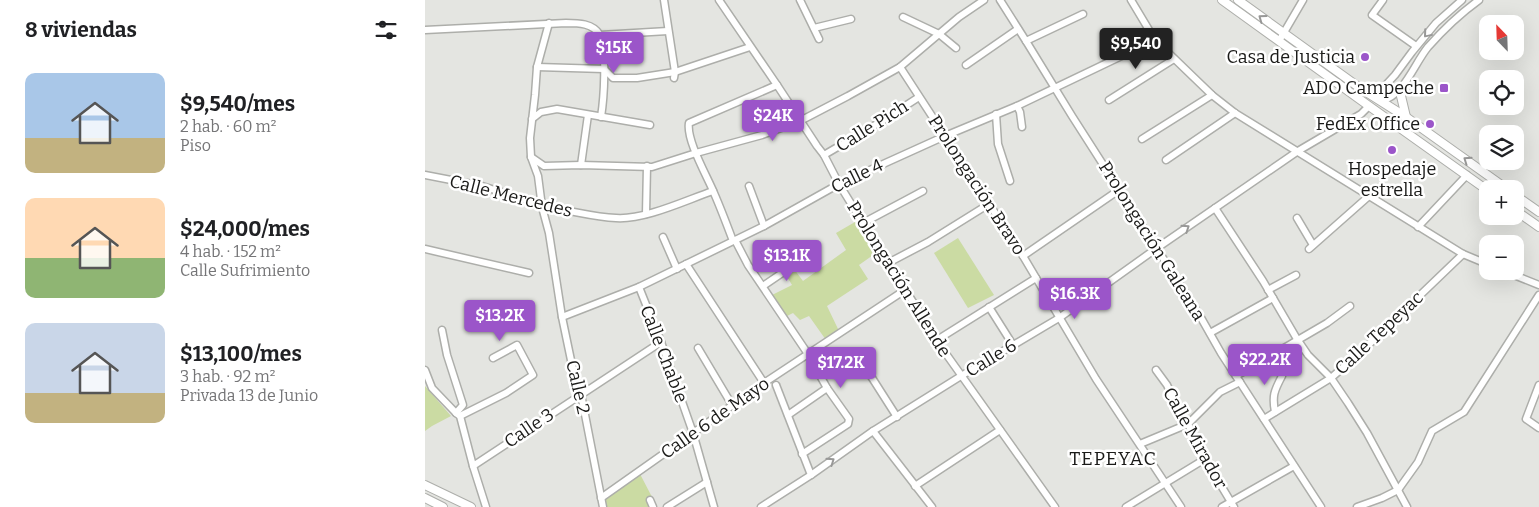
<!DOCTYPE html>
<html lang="es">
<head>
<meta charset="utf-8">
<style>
	:root { --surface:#fff; --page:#f6f6f6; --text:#202124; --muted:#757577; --accent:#9b55c9 }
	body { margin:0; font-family:Bitter,serif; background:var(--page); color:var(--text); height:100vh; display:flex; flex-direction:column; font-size:19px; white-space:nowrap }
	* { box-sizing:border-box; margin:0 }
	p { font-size:16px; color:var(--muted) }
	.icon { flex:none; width:28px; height:28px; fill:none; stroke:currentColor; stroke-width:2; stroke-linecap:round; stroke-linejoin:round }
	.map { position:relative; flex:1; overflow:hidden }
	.side { display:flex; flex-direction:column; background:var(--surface); width:425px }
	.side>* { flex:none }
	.needle { width:32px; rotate:337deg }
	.buttons { position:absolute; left:1054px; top:15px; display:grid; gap:10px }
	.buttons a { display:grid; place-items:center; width:45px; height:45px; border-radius:10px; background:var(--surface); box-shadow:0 5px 20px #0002; font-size:25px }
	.price { position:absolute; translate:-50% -42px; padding:0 11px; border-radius:5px; background:var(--accent); color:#fff; font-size:16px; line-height:32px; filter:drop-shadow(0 1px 2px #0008) }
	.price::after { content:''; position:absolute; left:50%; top:30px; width:15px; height:11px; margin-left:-8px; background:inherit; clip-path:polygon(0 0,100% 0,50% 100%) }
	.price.on { background:#222; color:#fff }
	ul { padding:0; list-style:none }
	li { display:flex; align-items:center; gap:15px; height:125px; padding:0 25px }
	li span { display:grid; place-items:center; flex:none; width:140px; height:100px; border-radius:10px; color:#555 }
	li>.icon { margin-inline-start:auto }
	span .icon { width:60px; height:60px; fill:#fffc; stroke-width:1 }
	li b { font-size:21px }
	h2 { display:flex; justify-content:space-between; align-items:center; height:60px; padding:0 25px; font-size:21px }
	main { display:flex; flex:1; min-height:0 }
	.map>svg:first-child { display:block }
	.green { fill:#cbdba3 }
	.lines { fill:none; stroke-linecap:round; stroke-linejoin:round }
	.minor-casing { stroke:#adaeaa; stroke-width:9 }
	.major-casing { stroke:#adaeaa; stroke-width:10 }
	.minor { stroke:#fff; stroke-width:6 }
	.major { stroke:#fff; stroke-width:8 }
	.oneway { stroke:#989897 }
	.poi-dot { fill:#9b55c9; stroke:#fff; stroke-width:2 }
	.labels { text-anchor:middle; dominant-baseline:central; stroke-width:5; stroke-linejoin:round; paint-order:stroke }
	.poi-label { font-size:18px; fill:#1a1a18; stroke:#fff; text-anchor:end }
	.street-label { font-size:18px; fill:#1a1a18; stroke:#fff }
	.neighbourhood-label { font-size:19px; letter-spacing:1px; fill:#1a1a18; stroke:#fff }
</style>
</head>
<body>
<main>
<section class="side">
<h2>8 viviendas<svg class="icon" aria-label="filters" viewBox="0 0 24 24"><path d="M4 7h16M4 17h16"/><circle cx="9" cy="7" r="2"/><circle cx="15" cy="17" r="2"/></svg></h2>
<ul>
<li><span style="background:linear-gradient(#a9c7e8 65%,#c2b280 0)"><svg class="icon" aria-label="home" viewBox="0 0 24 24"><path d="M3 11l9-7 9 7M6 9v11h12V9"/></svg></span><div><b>$9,540/mes</b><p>2 hab. · 60 m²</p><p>Piso</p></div></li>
<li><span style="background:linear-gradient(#ffd9b3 60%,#8fb573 0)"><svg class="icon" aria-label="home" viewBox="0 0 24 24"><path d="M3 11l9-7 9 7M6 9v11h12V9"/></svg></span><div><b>$24,000/mes</b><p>4 hab. · 152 m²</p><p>Calle Sufrimiento</p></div></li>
<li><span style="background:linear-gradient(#c9d6e8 70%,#c2b280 0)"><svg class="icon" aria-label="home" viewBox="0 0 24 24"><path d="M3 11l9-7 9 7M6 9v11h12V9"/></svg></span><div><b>$13,100/mes</b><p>3 hab. · 92 m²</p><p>Privada 13 de Junio</p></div></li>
</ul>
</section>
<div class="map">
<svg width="1114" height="507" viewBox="0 0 1114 507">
	<rect width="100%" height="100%" fill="#e4e5e1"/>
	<g class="green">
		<path d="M430,222L451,253L434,265L443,279L402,306L414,331L401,340L384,316L375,320L368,313L360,317L347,295L367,285L361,275L369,269L378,281L421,250L411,233Z"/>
		<path d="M533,238L569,295L543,308L509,253Z"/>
		<path d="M0,386L26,416L7,426L0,431Z"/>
		<path d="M215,474L227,497L225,499L228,507H179L178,499Z"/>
	</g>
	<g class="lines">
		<defs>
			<g id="minor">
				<path d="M239,0L250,72L249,78"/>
				<path d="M294,0L352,85L392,146L399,155L414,184L438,223L519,351L630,507"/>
				<path d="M375,0L394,39"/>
				<path d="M575,0L601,41L647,116L775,316L796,353L896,507"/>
				<path d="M706,0L730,40L787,95L810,113L1038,254L1062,264"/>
				<path d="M958,0L947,15L991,46"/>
				<path d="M1037,0L1011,23L987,52L970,75L957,89L955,94L956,101C979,96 989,64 1003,47C1018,30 1036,13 1054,0"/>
				<path d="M478,17L514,34L531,48"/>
				<path d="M124,23L112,67L110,95L105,138L106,157L113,176L117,207L124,233L137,317L147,365L156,394L178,507"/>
				<path d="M389,28L426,19"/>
				<path d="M0,30L141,23C153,23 168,23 175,35L243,31"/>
				<path d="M175,35C182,52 179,98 176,117"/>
				<path d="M601,41L658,14"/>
				<path d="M854,41L878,0"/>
				<path d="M541,65L593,29"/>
				<path d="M112,67L179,69L188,78H212L250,72L325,47"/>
				<path d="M475,67L598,256L671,379L756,507"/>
				<path d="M684,100L749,59"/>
				<path d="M592,106L595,112L597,127"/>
				<path d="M571,114L573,144L585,181"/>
				<path d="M107,119L116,112L132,109L225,125"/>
				<path d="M717,139L787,95"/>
				<path d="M399,155L457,121L494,97"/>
				<path d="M106,157L119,166L156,165L227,167L271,153L337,135L375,121L423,96L475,67L534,17L559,0"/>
				<path d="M741,160L810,113"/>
				<path d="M156,165L163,115"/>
				<path d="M0,175L57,186L111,203L117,207C142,209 166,217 191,218C220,220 261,200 288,191"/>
				<path d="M324,186L339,226"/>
				<path d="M790,208L838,281L872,339L883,355L906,378L923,403L942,433L982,507"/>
				<path d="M221,214L222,166"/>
				<path d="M872,218L888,245"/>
				<path d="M438,223L498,191"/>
				<path d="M993,227L1042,175"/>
				<path d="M238,237L252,269"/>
				<path d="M310,240L323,265L383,354L402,388L424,419L423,424L377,454"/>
				<path d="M308,241C302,225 296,209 289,193C282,176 261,140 264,123L352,85"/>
				<path d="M0,249L104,273"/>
				<path d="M884,249L944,196"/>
				<path d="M598,256L694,190"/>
				<path d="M463,263L503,242L564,204"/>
				<path d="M261,264L339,383"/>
				<path d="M1079,271L1114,285"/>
				<path d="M338,286L363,269L370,261"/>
				<path d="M214,287L236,342L268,433L289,507"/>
				<path d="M843,290L871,275"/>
				<path d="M564,307L588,345"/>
				<path d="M137,317L214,287L339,226L414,184L520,136L592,106L730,40"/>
				<path d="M17,330L22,355L38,405L31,413"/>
				<path d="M785,333L848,298"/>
				<path d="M512,340L611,278"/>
				<path d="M273,348L307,405"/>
				<path d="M844,356L857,376C849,391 847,396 850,412"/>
				<path d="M0,370L7,388L31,413L35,416L48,466L61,507"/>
				<path d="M442,370L472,417"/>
				<path d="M731,370L742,385L755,413L763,424L780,459L809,507"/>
				<path d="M811,376L902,323L925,306"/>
				<path d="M351,385L386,475"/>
				<path d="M1114,385L1101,419L1114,428"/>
				<path d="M363,415L402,388"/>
				<path d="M35,416L81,393L108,375L92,345L68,358"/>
				<path d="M839,419L906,378L939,349L1038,254"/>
				<path d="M448,431L507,507"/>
				<path d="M715,444L763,424L795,392L815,382"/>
				<path d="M48,466L236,342"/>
				<path d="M490,486L575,430"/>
				<path d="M176,498L339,383L480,290"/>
				<path d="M225,500L228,507"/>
				<path d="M242,507L282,482"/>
				<path d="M336,507L386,475L448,431L536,376L634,318L732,248L873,151L936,114L944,106"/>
				<path d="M701,507L780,459"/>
				<path d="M797,507L869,466"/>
				<path d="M932,507L957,498L973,490L993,462L1007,431L1039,412L1114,295"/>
			</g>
			<g id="major">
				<path d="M797,0L944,106L1062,190"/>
				<path d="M813,0L935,88L981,117L1082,189"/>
				<path d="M977,88L976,96L981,117"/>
				<path d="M942,92H950L957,89"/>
				<path d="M1090,195L1114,212"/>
				<path d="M1090,210L1114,227"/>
				<path d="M0,485L46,507"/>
				<path d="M0,498L18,507"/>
			</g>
		</defs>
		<use href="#minor" class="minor-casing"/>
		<use href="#major" class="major-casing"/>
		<use href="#minor" class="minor"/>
		<use href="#major" class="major"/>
	</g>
	<defs><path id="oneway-chevron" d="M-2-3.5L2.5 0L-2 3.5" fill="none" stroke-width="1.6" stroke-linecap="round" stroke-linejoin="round" transform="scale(1.25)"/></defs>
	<g class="oneway">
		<use href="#oneway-chevron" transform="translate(837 18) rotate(-144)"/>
		<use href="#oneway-chevron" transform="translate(1002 34) rotate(130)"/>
		<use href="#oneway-chevron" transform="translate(1042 160) rotate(-145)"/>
		<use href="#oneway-chevron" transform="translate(761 228) rotate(-34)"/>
		<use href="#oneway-chevron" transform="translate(406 461) rotate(-35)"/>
	</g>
	<g class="poi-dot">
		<circle cx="940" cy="57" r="5"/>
		<rect x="1014" y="83" width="10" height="10" rx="2.5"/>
		<circle cx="1005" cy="124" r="5"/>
		<circle cx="967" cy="150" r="5"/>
	</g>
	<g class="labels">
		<g class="poi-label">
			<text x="930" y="57">Casa de Justicia</text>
			<text x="1009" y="88">ADO Campeche</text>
			<text x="995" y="124">FedEx Office</text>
			<text x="967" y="169" text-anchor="middle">Hospedaje<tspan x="967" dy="21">estrella</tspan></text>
		</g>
		<g class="street-label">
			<text transform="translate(447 126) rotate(-32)">Calle Pich</text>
			<text transform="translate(432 176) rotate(-26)">Calle 4</text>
			<text transform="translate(552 185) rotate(57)">Prolongación Bravo</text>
			<text transform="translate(86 196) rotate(14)">Calle Mercedes</text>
			<text transform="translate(727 241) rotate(58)">Prolongación Galeana</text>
			<text transform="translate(474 279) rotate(58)">Prolongación Allende</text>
			<text transform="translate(954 333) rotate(-43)">Calle Tepeyac</text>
			<text transform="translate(239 354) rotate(69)">Calle Chable</text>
			<text transform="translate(566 358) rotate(-31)">Calle 6</text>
			<text transform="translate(153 387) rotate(77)">Calle 2</text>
			<text transform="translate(290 418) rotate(-35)">Calle 6 de Mayo</text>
			<text transform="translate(104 428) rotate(-34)">Calle 3</text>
			<text transform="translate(770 438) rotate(61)">Calle Mirador</text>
		</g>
		<g class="neighbourhood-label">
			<text x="688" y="458">TEPEYAC</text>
		</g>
	</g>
</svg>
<div class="buttons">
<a><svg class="needle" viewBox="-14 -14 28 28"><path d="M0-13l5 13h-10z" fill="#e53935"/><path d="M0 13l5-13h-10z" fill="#757577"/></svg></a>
<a><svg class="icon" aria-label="locate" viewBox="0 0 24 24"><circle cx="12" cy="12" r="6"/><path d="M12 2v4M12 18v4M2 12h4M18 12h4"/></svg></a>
<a><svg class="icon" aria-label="layers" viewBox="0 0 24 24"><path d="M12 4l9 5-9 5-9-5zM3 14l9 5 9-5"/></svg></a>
<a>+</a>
<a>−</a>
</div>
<b class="price on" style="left:711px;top:70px">$9,540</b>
<b class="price" style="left:189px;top:74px">$15K</b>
<b class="price" style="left:348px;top:142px">$24K</b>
<b class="price" style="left:362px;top:282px">$13.1K</b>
<b class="price" style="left:650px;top:320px">$16.3K</b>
<b class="price" style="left:75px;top:342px">$13.2K</b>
<b class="price" style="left:840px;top:386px">$22.2K</b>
<b class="price" style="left:416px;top:389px">$17.2K</b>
</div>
</main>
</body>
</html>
